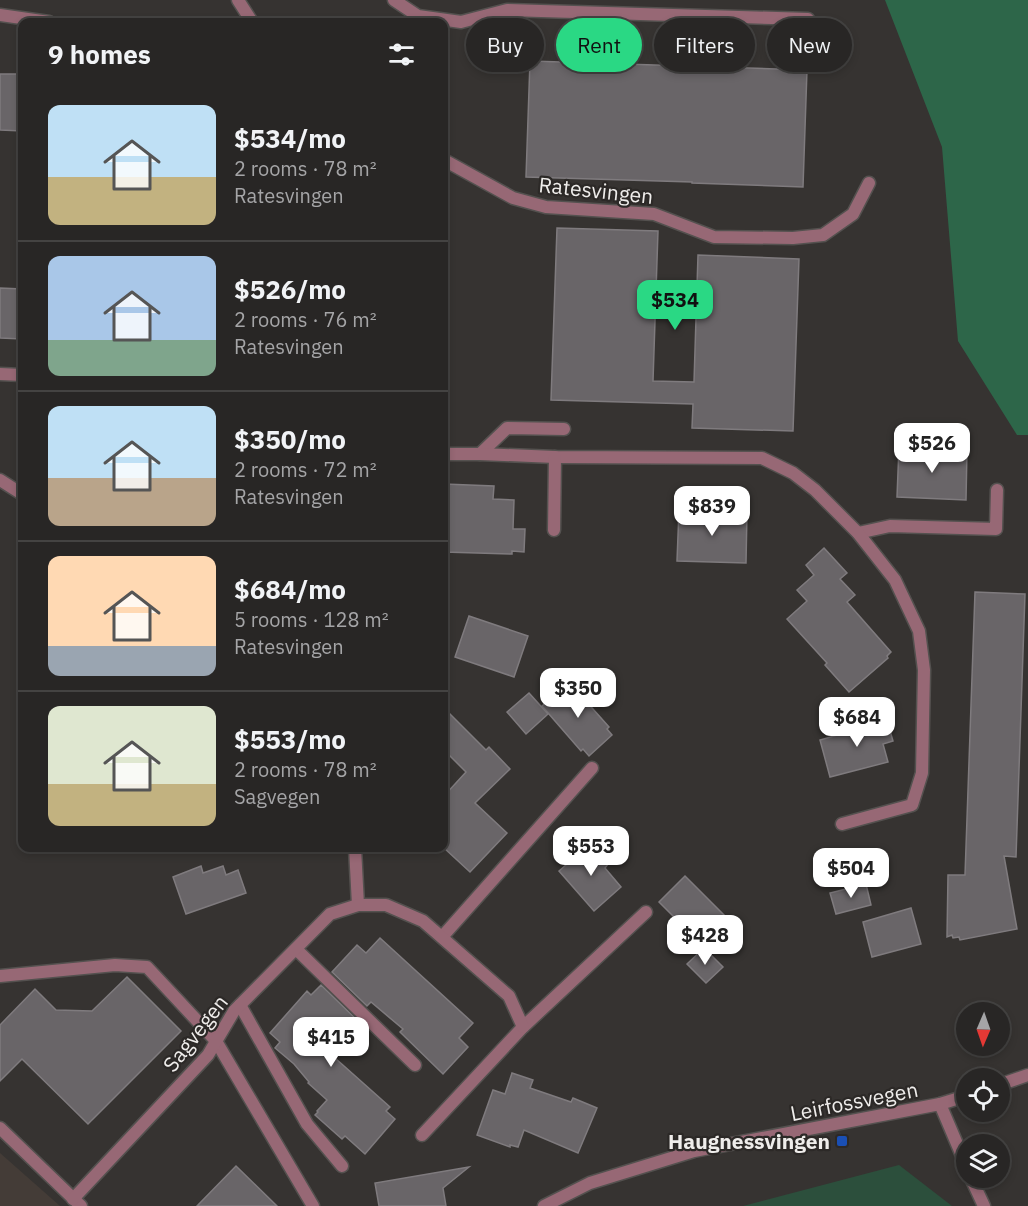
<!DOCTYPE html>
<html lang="en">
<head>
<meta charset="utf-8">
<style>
	:root { --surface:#282625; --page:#302e2d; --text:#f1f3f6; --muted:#a5a5a7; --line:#444342; --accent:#2ad884 }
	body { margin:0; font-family:"IBM Plex Sans",sans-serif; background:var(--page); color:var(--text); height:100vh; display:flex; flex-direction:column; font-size:22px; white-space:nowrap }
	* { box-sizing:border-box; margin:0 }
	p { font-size:20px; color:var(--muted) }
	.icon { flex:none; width:33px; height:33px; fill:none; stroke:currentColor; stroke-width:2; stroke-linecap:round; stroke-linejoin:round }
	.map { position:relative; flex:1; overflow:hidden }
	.details { position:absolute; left:18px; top:18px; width:430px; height:834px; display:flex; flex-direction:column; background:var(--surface); border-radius:12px; box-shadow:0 3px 9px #0003,0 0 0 2px var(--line) }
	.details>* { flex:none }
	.banner { position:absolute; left:466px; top:18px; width:471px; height:54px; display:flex; gap:12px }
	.needle { width:39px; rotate:182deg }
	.controls { position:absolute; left:956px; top:1002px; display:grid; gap:12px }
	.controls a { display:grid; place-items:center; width:54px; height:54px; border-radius:50%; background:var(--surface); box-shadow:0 3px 9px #0003,0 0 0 2px var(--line); font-size:30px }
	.price { position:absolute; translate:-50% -51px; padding:0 14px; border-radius:12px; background:#fff; color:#222; font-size:20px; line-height:39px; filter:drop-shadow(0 2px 3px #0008) }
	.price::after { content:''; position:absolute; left:50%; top:36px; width:18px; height:14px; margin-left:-9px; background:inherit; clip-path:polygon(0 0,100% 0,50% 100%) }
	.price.active { background:var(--accent); color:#111 }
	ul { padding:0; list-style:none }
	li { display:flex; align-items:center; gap:18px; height:150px; padding:0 30px }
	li+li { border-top:2px solid var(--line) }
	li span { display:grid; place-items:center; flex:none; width:168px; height:120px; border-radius:12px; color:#555 }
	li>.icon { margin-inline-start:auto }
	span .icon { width:72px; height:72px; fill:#fffc; stroke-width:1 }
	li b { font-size:26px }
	h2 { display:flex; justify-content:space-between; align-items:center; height:72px; padding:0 30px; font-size:26px }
	.pill { padding:0 21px; border-radius:27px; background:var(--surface); box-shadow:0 3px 9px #0003,0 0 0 2px var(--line); font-size:21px; line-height:54px }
	.pill.active { background:var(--accent); color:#111 }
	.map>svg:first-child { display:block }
	.built { fill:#443c37 }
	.green { fill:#2c4f3c }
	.forest { fill:#2d6649 }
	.building { fill:#696568; stroke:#7f7b7e; stroke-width:1.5 }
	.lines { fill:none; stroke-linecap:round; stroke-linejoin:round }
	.service-casing { stroke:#54514f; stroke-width:15 }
	.minor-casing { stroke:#54514f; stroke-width:15 }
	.tertiary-casing { stroke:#54514f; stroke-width:15 }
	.service { stroke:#976875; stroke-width:12 }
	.minor { stroke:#976875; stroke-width:12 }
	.tertiary { stroke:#976875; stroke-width:12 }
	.transit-dot { fill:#1a4fb4; stroke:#2c2927; stroke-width:2 }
	.labels { text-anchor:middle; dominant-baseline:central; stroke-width:4.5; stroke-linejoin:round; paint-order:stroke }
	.street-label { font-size:21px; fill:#efedeb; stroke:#2c2927 }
	.poi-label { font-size:21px; font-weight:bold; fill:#efedeb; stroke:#2c2927; text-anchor:end }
</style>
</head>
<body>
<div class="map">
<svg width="1028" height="1206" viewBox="0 0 1028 1206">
	<rect width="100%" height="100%" fill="#363331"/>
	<path class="built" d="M0,1153L60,1206H0Z"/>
	<path class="green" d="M899,1165L952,1206H743Z"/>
	<path class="forest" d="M885,0H1028V435H1017L958,341L942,147Z"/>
	<g class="building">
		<path d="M530,61L807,70L803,187L692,183V182L526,177Z"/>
		<path d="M0,74H22V131L0,130Z"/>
		<path d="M557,228L658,231L653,381L694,382L698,255L799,259L793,431L692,428L693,404L551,400Z"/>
		<path d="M0,288L22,289V339L0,338Z"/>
		<path d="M899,447L967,450L966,500L897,497Z"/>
		<path d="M444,484L494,486L493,499L514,500L513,529H525L524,552L512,551V554L444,552Z"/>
		<path d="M679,510L747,512L746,563L677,561Z"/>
		<path d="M824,548L847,573L840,579L855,595L847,602L891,652L887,656L888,658L849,692L825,665L827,663L787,619L807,601L797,590L814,575L806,565Z"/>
		<path d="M975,592L1025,594L1016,857L1004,856L1017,929L960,940L959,937L953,938L952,935L947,937L948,875H965Z"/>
		<path d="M469,616L528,636L514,677L455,657Z"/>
		<path d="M569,682L609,727L607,729L612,735L589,756L583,749L581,751L542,706Z"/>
		<path d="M529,693L548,714L526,734L507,712Z"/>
		<path d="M444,708L486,750L489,747L510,769L475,803L507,833L470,872L444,848V796L466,772L444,750Z"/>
		<path d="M886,717L893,741L883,744L888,762L830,777L820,740L859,729L858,724Z"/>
		<path d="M590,844L608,864L605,868L621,887L594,911L559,871Z"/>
		<path d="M201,866L203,873L223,866L226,875L238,870L246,893L186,914L173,877Z"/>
		<path d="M685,876L728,919L702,945L659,902Z"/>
		<path d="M866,884L871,905L836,914L830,893Z"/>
		<path d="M911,908L921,944L872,957L863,922Z"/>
		<path d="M380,938L473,1023L459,1038L468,1047L443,1074L400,1032L403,1029L371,1002L367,1006L332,972L357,945L366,953Z"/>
		<path d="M704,948L723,967L706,983L687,964Z"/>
		<path d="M127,977L181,1031L88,1124L22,1059L0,1081V1025L35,989L56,1010L92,1011Z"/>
		<path d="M321,985L356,1019L343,1033L351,1040L335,1058L390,1107L386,1111L395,1119L365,1154L345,1136L342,1139L315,1115L318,1112L317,1111L327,1100L308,1083L309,1082L294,1064L275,1048L280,1042L270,1033L307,991L311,995Z"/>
		<path d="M512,1073L533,1080L530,1088L571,1102L573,1098L597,1108L578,1153L524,1130L518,1147L510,1145V1147L477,1135L493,1090L505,1094Z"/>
		<path d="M236,1166L277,1206H197Z"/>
		<path d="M469,1167L443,1188L446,1206H379L375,1183Z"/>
	</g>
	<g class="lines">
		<defs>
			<g id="service">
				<path d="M0,374L22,375"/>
				<path d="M480,454L507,428L564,429"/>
				<path d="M858,533L890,526L996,529L997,490"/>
				<path d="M355,848L358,905"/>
				<path d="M442,937L592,768"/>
				<path d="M296,949L415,1065"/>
				<path d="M0,976L115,965L147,967L216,1041L313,1206"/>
				<path d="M240,1005L307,1124L342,1166"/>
				<path d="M422,1135L523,1027L646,912"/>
			</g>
			<g id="minor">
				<path d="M238,0L252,22"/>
				<path d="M394,0L418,16L461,22L507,10L808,19"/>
				<path d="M0,15L49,22"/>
				<path d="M444,160L513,198L546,207L654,214L714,237L793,238L823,235L853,214L869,183"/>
				<path d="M444,454H480L555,457L762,458L793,473L815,490L858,533L895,580L919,631L924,670L922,773L912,805L842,824"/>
				<path d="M0,480L22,494"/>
				<path d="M554,530L555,457"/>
				<path d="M940,1104L966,1165"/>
				<path d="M0,1128L81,1206"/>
				<path d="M971,1178L984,1206"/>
				<path d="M73,1199L208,1055L234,1011L330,914L358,905H386L423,921L509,996L523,1027"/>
			</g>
			<g id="tertiary">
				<path d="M999,1085L1028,1075"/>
				<path d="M544,1206L590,1183L694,1151L940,1104L966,1096"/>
			</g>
		</defs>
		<use href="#service" class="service-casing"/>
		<use href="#minor" class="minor-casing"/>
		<use href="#tertiary" class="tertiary-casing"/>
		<use href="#service" class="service"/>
		<use href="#minor" class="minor"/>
		<use href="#tertiary" class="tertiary"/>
	</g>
	<rect class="transit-dot" x="836" y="1135" width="12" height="12" rx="3"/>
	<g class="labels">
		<g class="street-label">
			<text transform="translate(596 190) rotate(6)">Ratesvingen</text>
			<text transform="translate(195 1033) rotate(-52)">Sagvegen</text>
			<text transform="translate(854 1101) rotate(-11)">Leirfossvegen</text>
		</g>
		<g class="poi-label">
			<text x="830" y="1141">Haugnessvingen</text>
		</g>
	</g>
</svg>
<div class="controls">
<a><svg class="needle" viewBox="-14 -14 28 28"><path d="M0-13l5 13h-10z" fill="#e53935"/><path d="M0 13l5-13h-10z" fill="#a5a5a7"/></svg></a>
<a><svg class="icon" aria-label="locate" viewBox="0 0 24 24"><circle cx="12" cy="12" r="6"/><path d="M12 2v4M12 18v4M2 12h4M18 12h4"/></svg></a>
<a><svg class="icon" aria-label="layers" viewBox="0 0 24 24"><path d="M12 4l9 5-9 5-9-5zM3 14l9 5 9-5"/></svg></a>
</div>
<b class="price active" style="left:675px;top:331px">$534</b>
<b class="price" style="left:932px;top:474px">$526</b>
<b class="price" style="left:712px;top:537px">$839</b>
<b class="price" style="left:578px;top:719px">$350</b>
<b class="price" style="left:857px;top:748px">$684</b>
<b class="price" style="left:591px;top:877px">$553</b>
<b class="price" style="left:851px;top:899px">$504</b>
<b class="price" style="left:705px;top:966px">$428</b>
<b class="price" style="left:331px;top:1068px">$415</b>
<div class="banner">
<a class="pill">Buy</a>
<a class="pill active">Rent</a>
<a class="pill">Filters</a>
<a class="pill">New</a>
</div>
<section class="details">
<h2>9 homes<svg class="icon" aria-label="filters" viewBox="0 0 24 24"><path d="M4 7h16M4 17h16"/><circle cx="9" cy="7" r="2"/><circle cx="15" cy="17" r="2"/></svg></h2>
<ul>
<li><span style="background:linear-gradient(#bfe0f5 60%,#c2b280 0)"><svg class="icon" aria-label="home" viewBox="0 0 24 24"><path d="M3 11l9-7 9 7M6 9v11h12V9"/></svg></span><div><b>$534/mo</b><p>2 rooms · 78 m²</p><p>Ratesvingen</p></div></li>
<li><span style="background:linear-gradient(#a9c7e8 70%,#7fa58c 0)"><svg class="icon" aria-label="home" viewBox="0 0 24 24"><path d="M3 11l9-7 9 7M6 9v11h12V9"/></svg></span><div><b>$526/mo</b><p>2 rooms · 76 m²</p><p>Ratesvingen</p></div></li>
<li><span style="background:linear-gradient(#bfe0f5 60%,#b9a48a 0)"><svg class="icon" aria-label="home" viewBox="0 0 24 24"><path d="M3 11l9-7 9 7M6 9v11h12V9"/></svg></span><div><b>$350/mo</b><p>2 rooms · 72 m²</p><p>Ratesvingen</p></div></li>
<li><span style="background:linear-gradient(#ffd9b3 75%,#9aa5b1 0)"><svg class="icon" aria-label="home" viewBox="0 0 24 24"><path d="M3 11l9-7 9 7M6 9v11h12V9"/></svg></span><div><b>$684/mo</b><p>5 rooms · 128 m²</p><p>Ratesvingen</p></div></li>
<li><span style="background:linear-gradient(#dfe7d0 65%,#c2b280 0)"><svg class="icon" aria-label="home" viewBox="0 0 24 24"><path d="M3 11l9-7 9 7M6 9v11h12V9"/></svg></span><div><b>$553/mo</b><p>2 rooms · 78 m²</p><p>Sagvegen</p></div></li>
</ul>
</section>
</div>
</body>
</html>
